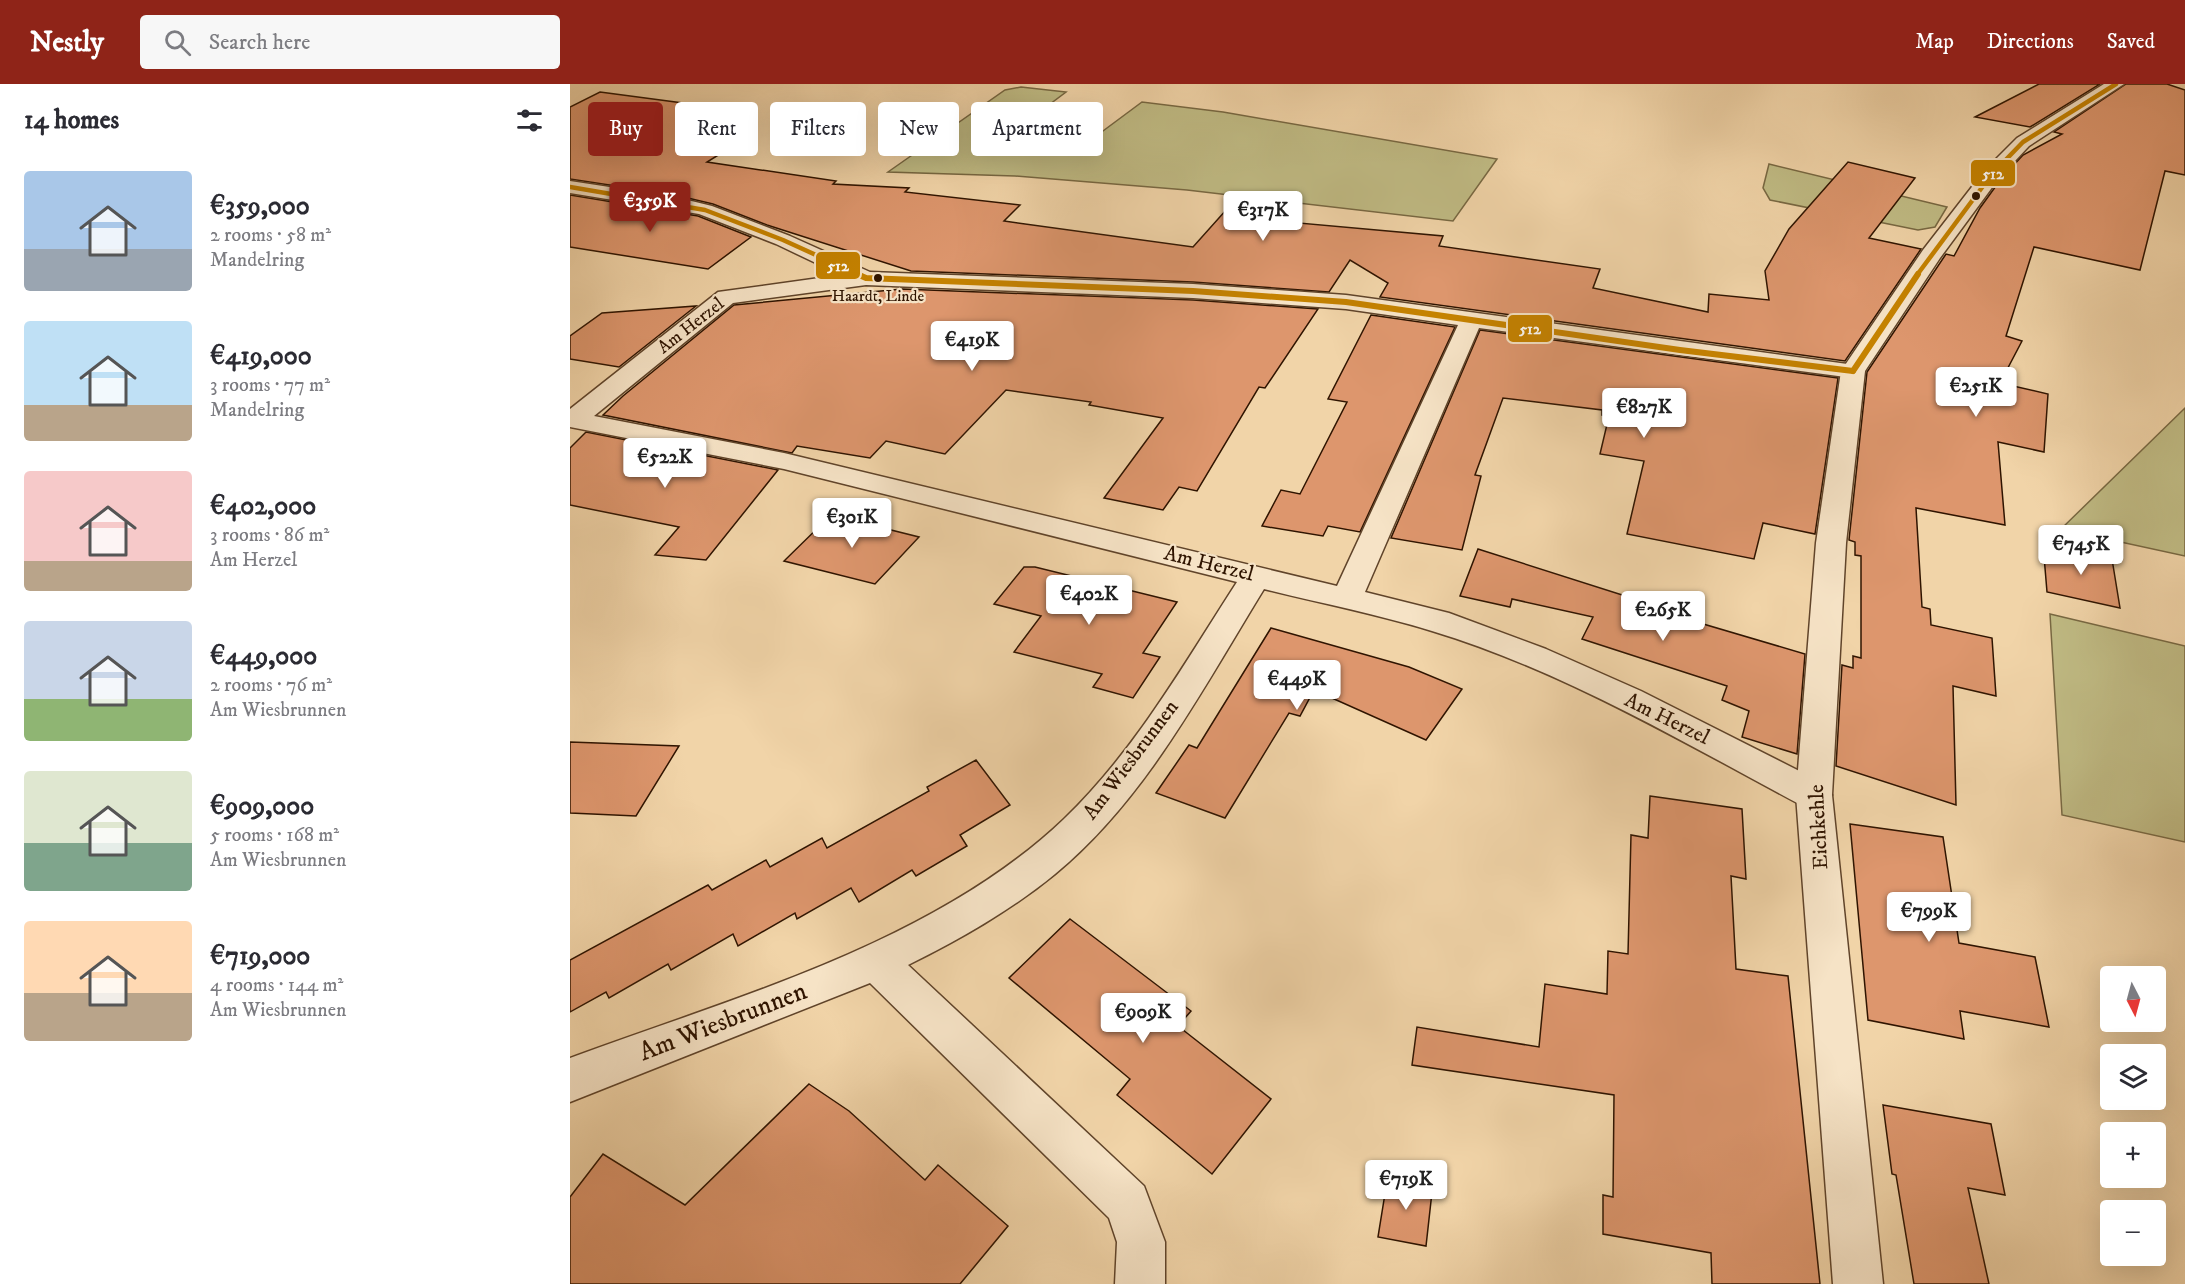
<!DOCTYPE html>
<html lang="en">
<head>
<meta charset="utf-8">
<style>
	:root { --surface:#fff; --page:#f7f7f7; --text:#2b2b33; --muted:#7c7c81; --accent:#8f2418 }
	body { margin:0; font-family:"IM FELL DW Pica",serif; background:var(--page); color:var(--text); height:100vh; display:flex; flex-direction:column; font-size:22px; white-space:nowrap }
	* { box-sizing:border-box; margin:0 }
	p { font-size:20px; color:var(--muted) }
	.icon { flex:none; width:33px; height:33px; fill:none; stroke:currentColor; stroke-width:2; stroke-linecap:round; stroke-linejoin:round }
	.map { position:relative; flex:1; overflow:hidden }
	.details { display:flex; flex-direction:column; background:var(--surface); width:570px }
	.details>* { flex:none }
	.guide { position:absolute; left:18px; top:18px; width:570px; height:54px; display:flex; gap:12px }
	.needle { width:39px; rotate:174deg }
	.buttons { position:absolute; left:1530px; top:882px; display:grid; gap:12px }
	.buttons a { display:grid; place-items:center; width:66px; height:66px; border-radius:6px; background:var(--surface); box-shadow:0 6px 24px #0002; font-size:30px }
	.price { position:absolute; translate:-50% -51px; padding:0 14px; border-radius:6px; background:#fff; color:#222; font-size:20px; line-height:39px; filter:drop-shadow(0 2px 3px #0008) }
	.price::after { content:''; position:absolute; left:50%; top:36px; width:18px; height:14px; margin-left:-9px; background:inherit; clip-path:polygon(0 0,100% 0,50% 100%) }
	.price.active { background:var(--accent); color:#fff }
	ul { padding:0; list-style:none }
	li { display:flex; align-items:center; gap:18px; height:150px; padding:0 24px }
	li span { display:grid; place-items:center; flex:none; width:168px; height:120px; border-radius:6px; color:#555 }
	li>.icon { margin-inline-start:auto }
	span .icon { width:72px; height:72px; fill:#fffc; stroke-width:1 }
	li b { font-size:26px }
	h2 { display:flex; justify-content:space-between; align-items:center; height:72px; padding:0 24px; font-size:26px }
	.tag { padding:0 21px; border-radius:6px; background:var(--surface); box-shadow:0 6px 24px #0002; font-size:21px; line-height:54px }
	.tag.active { background:var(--accent); color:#fff }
	header { display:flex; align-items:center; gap:36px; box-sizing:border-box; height:84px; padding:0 30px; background:var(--accent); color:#fff }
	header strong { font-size:28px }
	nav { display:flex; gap:33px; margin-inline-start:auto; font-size:21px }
	.search { width:420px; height:54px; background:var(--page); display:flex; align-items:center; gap:15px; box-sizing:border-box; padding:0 21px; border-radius:6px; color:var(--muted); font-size:22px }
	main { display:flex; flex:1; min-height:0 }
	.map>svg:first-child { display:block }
	.green { fill:#c0bb84; stroke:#786842; stroke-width:1.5 }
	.building { fill:#dd966d; stroke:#2f1400; stroke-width:1.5 }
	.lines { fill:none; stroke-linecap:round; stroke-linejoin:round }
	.minor-casing { stroke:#60442a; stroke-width:3 }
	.tertiary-casing { stroke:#60442a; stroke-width:3 }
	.minor { fill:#f6e3c6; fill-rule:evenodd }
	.tertiary { fill:#f6e3c6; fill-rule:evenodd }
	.bus-1-far1-casing { stroke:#f6e3c6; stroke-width:7 }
	.bus-1-casing { stroke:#f6e3c6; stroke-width:10 }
	.bus-1-far1 { stroke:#c58200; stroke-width:4.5 }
	.bus-1 { stroke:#c58200; stroke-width:6 }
	.bus-dot { fill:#2f1400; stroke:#f6e3c6; stroke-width:2 }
	.labels { text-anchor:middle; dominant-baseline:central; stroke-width:4.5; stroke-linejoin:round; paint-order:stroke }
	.far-bus-label { font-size:16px; fill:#2f1400; stroke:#f6e3c6 }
	.far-street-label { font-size:18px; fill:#2f1400; stroke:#f6e3c6 }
	.street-label { font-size:21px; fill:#2f1400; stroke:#f6e3c6 }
	.near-street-label { font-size:26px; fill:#2f1400; stroke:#f6e3c6 }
	.line-badge { stroke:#f6e3c6; stroke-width:2 }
	.badge-label { font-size:16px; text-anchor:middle; font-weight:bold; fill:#fff }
</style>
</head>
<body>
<header>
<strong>Nestly</strong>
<div class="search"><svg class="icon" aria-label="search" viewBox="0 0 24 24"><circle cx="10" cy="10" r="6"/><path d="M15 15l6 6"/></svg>Search here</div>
<nav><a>Map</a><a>Directions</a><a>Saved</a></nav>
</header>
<main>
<section class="details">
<h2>14 homes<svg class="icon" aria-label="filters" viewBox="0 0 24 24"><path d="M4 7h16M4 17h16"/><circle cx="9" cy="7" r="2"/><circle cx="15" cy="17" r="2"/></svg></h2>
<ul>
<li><span style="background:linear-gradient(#a9c7e8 65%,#9aa5b1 0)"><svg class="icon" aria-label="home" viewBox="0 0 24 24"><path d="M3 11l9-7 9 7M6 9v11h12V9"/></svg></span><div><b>€359,000</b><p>2 rooms · 58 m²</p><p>Mandelring</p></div></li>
<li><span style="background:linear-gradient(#bfe0f5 70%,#b9a48a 0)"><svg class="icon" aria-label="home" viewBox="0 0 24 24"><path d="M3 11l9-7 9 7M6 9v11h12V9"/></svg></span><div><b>€419,000</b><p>3 rooms · 77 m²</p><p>Mandelring</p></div></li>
<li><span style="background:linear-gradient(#f6c9c9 75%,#b9a48a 0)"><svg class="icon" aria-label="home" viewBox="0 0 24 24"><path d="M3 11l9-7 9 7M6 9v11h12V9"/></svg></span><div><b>€402,000</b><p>3 rooms · 86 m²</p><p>Am Herzel</p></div></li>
<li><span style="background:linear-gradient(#c9d6e8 65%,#8fb573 0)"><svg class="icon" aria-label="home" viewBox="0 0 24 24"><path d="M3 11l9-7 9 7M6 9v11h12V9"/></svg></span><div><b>€449,000</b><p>2 rooms · 76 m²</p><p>Am Wiesbrunnen</p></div></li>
<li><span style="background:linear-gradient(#dfe7d0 60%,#7fa58c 0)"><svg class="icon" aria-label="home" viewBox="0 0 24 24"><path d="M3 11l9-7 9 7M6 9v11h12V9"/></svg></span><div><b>€909,000</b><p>5 rooms · 168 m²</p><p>Am Wiesbrunnen</p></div></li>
<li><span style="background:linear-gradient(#ffd9b3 60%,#b9a48a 0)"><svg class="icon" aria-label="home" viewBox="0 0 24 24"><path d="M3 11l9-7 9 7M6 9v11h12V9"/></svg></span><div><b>€719,000</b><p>4 rooms · 144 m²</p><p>Am Wiesbrunnen</p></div></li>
</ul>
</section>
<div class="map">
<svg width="1615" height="1200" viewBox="0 0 1615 1200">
	<rect width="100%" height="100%" fill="#f1d4a8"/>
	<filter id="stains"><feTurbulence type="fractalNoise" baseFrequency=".00333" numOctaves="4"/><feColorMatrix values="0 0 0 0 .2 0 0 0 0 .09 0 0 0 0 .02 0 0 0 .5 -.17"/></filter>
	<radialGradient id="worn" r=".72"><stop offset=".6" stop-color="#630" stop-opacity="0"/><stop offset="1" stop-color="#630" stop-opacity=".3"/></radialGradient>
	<g class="green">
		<path d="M451,3L496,8L427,60L506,67L572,18L653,28L927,75L883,137L617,106L445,92L318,88L435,6Z"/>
		<path d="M1199,80L1377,123L1365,143L1348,146L1200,116L1193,104Z"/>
		<path d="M1615,324V472L1491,445Z"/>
		<path d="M1480,530L1615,562V758L1492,731Z"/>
	</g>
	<g class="building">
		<path d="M1469,0H1530L1460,43L1405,33Z"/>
		<path d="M1556,0H1597L1615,6V91L1595,87L1570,186L1464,163L1436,252L1452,257L1430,299L1478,310L1474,368L1428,358L1435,441L1346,424L1352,523L1360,525L1361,541L1422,554L1426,612L1383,602L1386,721L1266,682L1272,581L1283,584V572L1291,574V472L1285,471V458L1279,456L1297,288L1376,170L1384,172L1410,124L1431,95L1453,71L1492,50L1484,48Z"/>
		<path d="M30,8L181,28L116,66L150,70L137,78L266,97L263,100L339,104L335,108L450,121L434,137L623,163L665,116L727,126L717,138L873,152L869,162L1030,185L1023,204L1138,228L1139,210L1199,216L1195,187L1219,145L1278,78L1345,94L1299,154L1351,165L1275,277L810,213L818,199L780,176L759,208L623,198L341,187L197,141L143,120L105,111L0,95V23Z"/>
		<path d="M0,111L128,132L181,153L138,185L0,163Z"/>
		<path d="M332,205L623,216L748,225L695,304L689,303L627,407L609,403L593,426L534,414L593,334L519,321L521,318L436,306L375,370L316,357L300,374L227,362L222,369L33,331L53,312L164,221Z"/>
		<path d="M126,222L49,283L0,275V252L32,229Z"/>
		<path d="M801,231L885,243L790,448L758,442L753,452L692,442L711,406L730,410L777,318L758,315Z"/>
		<path d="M910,246L1268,294L1245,450L1193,439L1184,475L1057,450L1074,377L1030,370L1039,332L1032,331V326L933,314L905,391L911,392L892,466L821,454Z"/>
		<path d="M16,348L208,386L136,476L85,471L109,443L0,421V364Z"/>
		<path d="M261,431L349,453L305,500L214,477Z"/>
		<path d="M1473,460L1542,475L1550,524L1477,508Z"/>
		<path d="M908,465L1115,531L1113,534L1235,570L1227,670L1172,653L1179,627L1152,616L1157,602L1012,555L1023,533L942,515L940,523L890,512Z"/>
		<path d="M454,483H465L607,518L573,569L590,573L563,614L523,603L532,590L444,568L471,532L424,520Z"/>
		<path d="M701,544L839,583L892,605L856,656L744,606L730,632L719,629L655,734L586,709L619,661L627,664Z"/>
		<path d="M0,658L109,662L66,732L0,729Z"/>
		<path d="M406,676L440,721L390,751L397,762L346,792L342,786L289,818L281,804L227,835L225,829L168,862L163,850L101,886L98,880L39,914L36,908L0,928V876L138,801L142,806L196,776L200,783L252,754L257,764L359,707L357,703Z"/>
		<path d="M1080,712L1172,725L1176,795L1161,792L1166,885L1218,892L1250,1200H1142L1141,1169L1033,1150V1111L1043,1113L1044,1011L842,981L847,943L969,963L975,900L1037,910L1038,867L1058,870L1061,751L1078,754Z"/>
		<path d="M1280,740L1373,753L1389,859L1465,873L1479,943L1390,927L1394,955L1298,936Z"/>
		<path d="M500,835L621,927L608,942L701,1015L642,1090L547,1011L560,995L439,894Z"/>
		<path d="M239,1000L279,1027L355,1096L368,1081L438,1142L390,1200H0V1113L33,1070L115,1121Z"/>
		<path d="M1313,1021L1421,1040L1435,1111L1398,1104L1419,1200H1344L1326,1091L1322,1090Z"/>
		<path d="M818,1091L863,1099L856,1162L808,1153Z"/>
	</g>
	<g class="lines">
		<defs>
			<path id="minor" d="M0,97L105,113L142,122L220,152L300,188L623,200L776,211L1292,282L1295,287L1292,292L1283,294L909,244L795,508L879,529L976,565L1071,607L1257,701L1262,711L1257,721L1244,726L1231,721C1113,658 991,586 862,547C807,530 750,519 694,505C633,604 576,715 485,790C440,827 390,855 338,881L574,1102L595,1158V1200H545L547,1158L539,1134L300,899L0,1018V974C165,913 364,859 494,735C565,667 614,580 667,498L214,385L0,343V325L148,208L271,191L206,160L129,130L0,109ZM296,201L623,214L776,225L888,241L767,502L214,369L24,332L163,219Z"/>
			<path id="tertiary" d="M1534,0H1554L1459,62L1429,94L1370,174L1295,287L1276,459L1262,711L1313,1200H1263L1226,711L1246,459L1271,287L1353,166L1415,86L1447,54Z"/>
		</defs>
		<use href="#minor" class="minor-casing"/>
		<use href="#tertiary" class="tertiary-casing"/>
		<use href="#minor" class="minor"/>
		<use href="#tertiary" class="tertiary"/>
		<defs>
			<g id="bus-1-far1">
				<path d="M0,103L135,126L213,156L290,191"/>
				<path d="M1347,191L1422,90L1453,58L1546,0"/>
			</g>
			<g id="bus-1">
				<path d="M287,190L296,194L623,207L776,218L1110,266L1283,287"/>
				<path d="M1283,287L1348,190"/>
			</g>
		</defs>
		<use href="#bus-1-far1" class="bus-1-far1-casing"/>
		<use href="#bus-1" class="bus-1-casing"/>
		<use href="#bus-1-far1" class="bus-1-far1"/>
		<use href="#bus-1" class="bus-1"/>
	</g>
	<g class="bus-dot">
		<circle cx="1406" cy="112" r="5"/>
		<circle cx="308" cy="194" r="5"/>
	</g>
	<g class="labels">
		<g class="far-bus-label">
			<text x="308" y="212">Haardt, Linde</text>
		</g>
		<g class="far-street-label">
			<text transform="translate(121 242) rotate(-38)">Am Herzel</text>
		</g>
		<g class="street-label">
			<text transform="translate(639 480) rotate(14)">Am Herzel</text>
			<text transform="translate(1097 635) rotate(26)">Am Herzel</text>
			<text transform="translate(561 676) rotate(-53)">Am Wiesbrunnen</text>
			<text transform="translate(1249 743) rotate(-93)">Eichkehle</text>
		</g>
		<g class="near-street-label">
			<text transform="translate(153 938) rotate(-21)">Am Wiesbrunnen</text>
		</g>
	</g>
	<g class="line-badge">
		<rect x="1400" y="75" width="46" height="28" rx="6" fill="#c58200"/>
		<rect x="245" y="167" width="46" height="29" rx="6" fill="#c58200"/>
		<rect x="937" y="230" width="46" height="29" rx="6" fill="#c58200"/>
	</g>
	<g class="badge-label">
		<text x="1423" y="95">512</text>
		<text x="268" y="187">512</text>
		<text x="960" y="250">512</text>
	</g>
	<rect width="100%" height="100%" filter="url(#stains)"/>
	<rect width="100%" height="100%" fill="url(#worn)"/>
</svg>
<div class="buttons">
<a><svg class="needle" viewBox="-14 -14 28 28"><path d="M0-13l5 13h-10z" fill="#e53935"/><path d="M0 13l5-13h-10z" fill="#7c7c81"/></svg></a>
<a><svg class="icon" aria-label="layers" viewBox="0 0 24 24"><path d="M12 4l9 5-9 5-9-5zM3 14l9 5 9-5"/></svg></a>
<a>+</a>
<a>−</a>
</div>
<b class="price active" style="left:80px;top:149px">€359K</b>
<b class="price" style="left:693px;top:158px">€317K</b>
<b class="price" style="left:402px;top:288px">€419K</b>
<b class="price" style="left:1406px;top:334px">€251K</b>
<b class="price" style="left:1074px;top:355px">€827K</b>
<b class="price" style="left:95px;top:405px">€522K</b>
<b class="price" style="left:282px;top:465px">€301K</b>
<b class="price" style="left:1511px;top:492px">€745K</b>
<b class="price" style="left:519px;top:542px">€402K</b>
<b class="price" style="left:1093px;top:558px">€265K</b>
<b class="price" style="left:727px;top:627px">€449K</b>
<b class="price" style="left:1359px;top:859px">€799K</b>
<b class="price" style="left:573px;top:960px">€909K</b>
<b class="price" style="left:836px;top:1127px">€719K</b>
<div class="guide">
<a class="tag active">Buy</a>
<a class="tag">Rent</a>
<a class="tag">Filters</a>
<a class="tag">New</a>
<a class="tag">Apartment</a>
</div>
</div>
</main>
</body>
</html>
